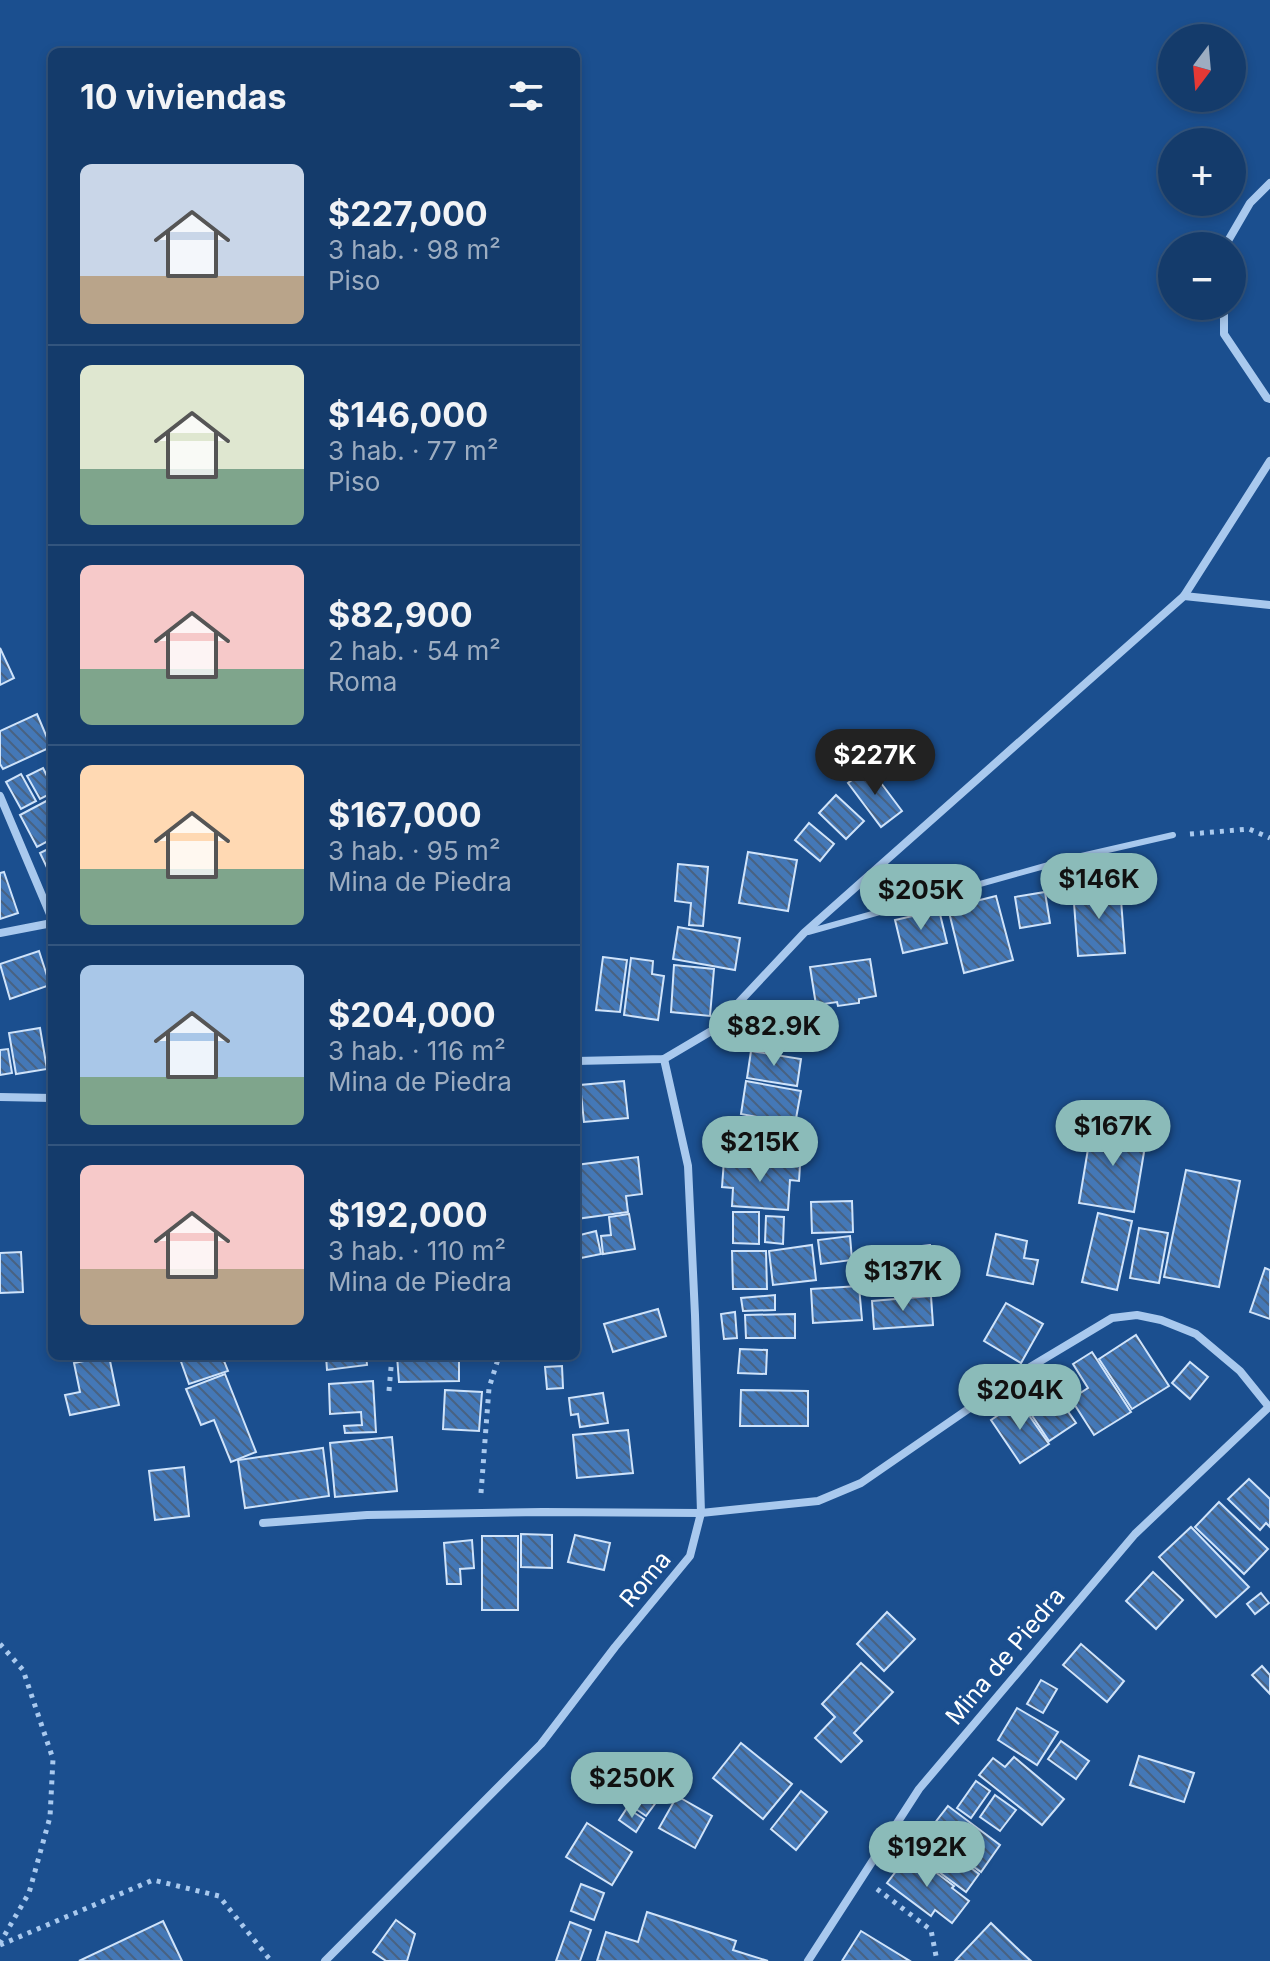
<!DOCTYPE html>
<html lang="es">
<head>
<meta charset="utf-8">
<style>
	:root { --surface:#143b6b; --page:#214673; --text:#f1f3f6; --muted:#9dadc1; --line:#33557e; --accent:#8bbbb9 }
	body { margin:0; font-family:Inter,sans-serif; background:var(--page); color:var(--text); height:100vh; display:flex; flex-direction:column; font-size:30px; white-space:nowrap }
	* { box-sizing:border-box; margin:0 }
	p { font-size:26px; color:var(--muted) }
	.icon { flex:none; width:44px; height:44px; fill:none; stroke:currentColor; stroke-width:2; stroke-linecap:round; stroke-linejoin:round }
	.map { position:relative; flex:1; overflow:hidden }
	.details { position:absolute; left:48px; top:48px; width:532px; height:1312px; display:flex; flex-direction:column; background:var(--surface); border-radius:12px; box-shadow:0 4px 12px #0003,0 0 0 2px var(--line) }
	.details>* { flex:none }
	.needle { width:52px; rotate:196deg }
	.controls { position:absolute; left:1158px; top:24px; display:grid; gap:16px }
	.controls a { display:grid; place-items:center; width:88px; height:88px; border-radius:50%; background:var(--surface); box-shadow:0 4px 12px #0003,0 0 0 2px var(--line); font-size:40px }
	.price { position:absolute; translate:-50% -68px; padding:0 18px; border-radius:28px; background:var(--accent); color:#111; font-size:26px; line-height:52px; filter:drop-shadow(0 2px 4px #0008) }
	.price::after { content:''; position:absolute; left:50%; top:48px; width:24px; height:18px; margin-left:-12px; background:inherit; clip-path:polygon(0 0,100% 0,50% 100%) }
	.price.on { background:#222; color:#fff }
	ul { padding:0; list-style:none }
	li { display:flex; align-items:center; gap:24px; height:200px; padding:0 32px }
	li+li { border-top:2px solid var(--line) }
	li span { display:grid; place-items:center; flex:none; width:224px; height:160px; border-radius:12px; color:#555 }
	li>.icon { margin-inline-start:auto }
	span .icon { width:96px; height:96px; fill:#fffc; stroke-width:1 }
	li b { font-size:34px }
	h2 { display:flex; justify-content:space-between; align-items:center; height:96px; padding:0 32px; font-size:34px }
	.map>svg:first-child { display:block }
	.building { fill:url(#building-back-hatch); stroke:#cfe3fa; stroke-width:2 }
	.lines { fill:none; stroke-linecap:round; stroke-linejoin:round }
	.path { stroke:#a9c9ee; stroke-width:5; stroke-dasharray:4 6; stroke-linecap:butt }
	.service { stroke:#a9c9ee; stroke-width:6 }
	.minor { stroke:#a9c9ee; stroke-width:8 }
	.labels { text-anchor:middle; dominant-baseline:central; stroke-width:7; stroke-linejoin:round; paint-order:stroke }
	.street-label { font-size:24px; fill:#fff; stroke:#1b4f8f }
</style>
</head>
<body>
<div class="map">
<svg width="1270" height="1961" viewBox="0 0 1270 1961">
	<defs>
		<pattern id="building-back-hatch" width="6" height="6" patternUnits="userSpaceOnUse" patternTransform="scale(2)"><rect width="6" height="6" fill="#4478b7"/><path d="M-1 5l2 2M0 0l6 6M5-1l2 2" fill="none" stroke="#486282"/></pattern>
	</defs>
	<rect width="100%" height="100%" fill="#1b4f8f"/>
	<g class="building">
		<path d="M0,648L14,678L0,685Z"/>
		<path d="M37,714L51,747L3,769L0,764V731Z"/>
		<path d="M869,767L902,811L881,827L848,783Z"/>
		<path d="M43,768L49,780L52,778V793L40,799L27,776Z"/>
		<path d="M21,774L36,801L21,809L6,782Z"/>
		<path d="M836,795L864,821L846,839L819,813Z"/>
		<path d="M52,798V839L37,847L20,815Z"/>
		<path d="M809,823L834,844L820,861L795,840Z"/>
		<path d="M52,847V878L40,853Z"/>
		<path d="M748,852L797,860L788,911L739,903Z"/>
		<path d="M678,864L708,867L703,926L689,925L691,903L675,901Z"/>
		<path d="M4,872L18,913L0,919V873Z"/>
		<path d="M1120,886L1125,953L1078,956L1073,890Z"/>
		<path d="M1045,892L1050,923L1020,928L1015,897Z"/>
		<path d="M996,896L1013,960L964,973L948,908Z"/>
		<path d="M939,910L947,943L903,953L895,920Z"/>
		<path d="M678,927L740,938L735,970L673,959Z"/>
		<path d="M39,951L50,985L10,999L0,964Z"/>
		<path d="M603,957L627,960L620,1012L596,1010Z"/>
		<path d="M631,958L653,961L652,974L664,976L658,1020L624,1015Z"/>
		<path d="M870,959L876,996L859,999V1003L838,1006L837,1002L816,1005L810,967Z"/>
		<path d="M674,965L714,969L710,1016L671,1012Z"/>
		<path d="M40,1028L47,1069L16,1074L9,1033Z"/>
		<path d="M8,1049L12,1073L0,1075V1050Z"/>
		<path d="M751,1051L801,1059L797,1086L747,1078Z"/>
		<path d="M624,1081L628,1118L584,1122L580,1085Z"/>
		<path d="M746,1081L801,1091L795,1124L741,1114Z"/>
		<path d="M724,1120L770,1122L767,1152L723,1149Z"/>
		<path d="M1092,1125L1147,1134L1134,1212L1079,1203Z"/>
		<path d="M638,1157L642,1194L626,1196L628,1212L576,1219V1165Z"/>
		<path d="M724,1160L800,1165L799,1181L790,1180L788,1210L732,1206L733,1188L722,1187Z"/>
		<path d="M1186,1170L1240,1181L1219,1287L1164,1277Z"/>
		<path d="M852,1201L853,1232L812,1233L811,1202Z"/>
		<path d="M733,1212H759V1244L733,1243Z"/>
		<path d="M1098,1213L1132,1221L1117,1290L1082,1282Z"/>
		<path d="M629,1214L635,1249L603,1254L601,1236L611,1235L609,1217Z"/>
		<path d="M766,1216L784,1217L783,1244L765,1242Z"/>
		<path d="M1139,1228L1168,1233L1159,1283L1130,1278Z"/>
		<path d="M596,1231L601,1254L576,1259V1236Z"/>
		<path d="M996,1234L1027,1241L1024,1258L1038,1260L1033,1284L987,1275Z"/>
		<path d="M850,1236L852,1260L821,1264L818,1240Z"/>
		<path d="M812,1245L816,1280L773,1285L769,1251Z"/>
		<path d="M930,1245L934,1283L881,1289L877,1251Z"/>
		<path d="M732,1251H766L767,1289H733Z"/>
		<path d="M21,1252L23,1292L0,1293V1253Z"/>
		<path d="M1265,1268L1270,1270V1319L1250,1312Z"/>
		<path d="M859,1286L862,1320L813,1323L811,1289Z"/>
		<path d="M775,1295V1310L743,1311L741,1298Z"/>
		<path d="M931,1296L933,1325L874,1329L872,1301Z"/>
		<path d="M1006,1303L1043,1324L1021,1363L984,1341Z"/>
		<path d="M658,1309L666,1336L613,1352L604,1324Z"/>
		<path d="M735,1312L737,1338L724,1339L721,1314Z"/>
		<path d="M795,1314V1338H746L745,1315Z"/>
		<path d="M1136,1335L1169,1386L1132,1409L1099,1359Z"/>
		<path d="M740,1349L767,1350L766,1374L738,1373Z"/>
		<path d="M1092,1352L1131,1412L1094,1435L1071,1399L1088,1388L1073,1364Z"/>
		<path d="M109,1356L119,1405L70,1415L65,1395L80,1392L74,1363Z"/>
		<path d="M179,1356H222L228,1371L189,1384Z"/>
		<path d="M326,1356H366L367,1365L327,1370Z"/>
		<path d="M397,1356H459V1381L399,1382Z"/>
		<path d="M1190,1362L1208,1377L1190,1399L1172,1383Z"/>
		<path d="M562,1366L563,1388L547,1389L545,1367Z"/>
		<path d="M225,1374L256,1452L231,1462L214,1420L201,1425L186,1389Z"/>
		<path d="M373,1381L376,1432L345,1433L344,1426L362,1425L361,1412L330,1414L329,1384Z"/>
		<path d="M1047,1381L1076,1423L1049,1441L1021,1399Z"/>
		<path d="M445,1390L482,1392L479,1431L443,1429Z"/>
		<path d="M741,1390L808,1391V1426H740Z"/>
		<path d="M603,1393L608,1423L580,1427L578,1414L571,1415L569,1398Z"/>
		<path d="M1019,1401L1049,1444L1020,1463L991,1420Z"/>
		<path d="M628,1430L633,1473L577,1478L573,1435Z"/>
		<path d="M392,1437L397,1491L335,1497L330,1443Z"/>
		<path d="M323,1448L329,1496L245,1508L238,1460Z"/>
		<path d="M184,1467L189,1516L155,1520L149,1471Z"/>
		<path d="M1249,1479L1270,1499V1527L1266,1523L1260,1530L1228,1499Z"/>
		<path d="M1219,1502L1268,1549L1244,1574L1195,1527Z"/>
		<path d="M1191,1527L1249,1587L1216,1617L1159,1557Z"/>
		<path d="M521,1534L552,1535V1568L521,1567Z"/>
		<path d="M575,1535L610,1543L604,1570L568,1562Z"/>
		<rect x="482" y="1536" width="36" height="74"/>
		<path d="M472,1540L474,1568L460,1569L461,1584H447L444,1543Z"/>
		<path d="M1153,1572L1183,1600L1156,1629L1126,1601Z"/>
		<path d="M1261,1593L1269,1603L1255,1614L1247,1604Z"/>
		<path d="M887,1612L915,1639L884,1671L857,1644Z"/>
		<path d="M1081,1644L1124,1681L1107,1702L1063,1665Z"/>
		<path d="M861,1663L893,1692L854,1733L862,1741L841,1762L815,1738L835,1717L822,1704Z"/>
		<path d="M1262,1666L1270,1675V1694L1252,1675Z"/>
		<path d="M1041,1680L1057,1689L1043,1713L1027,1704Z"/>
		<path d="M1017,1708L1058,1732L1037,1765L998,1740Z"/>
		<path d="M1061,1741L1089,1761L1076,1779L1048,1759Z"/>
		<path d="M741,1743L792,1784L763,1819L713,1778Z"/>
		<path d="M1139,1756L1194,1773L1184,1802L1130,1785Z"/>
		<path d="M1014,1757L1064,1799L1042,1825L979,1775L993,1758L1005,1767Z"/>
		<path d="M666,1771L678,1782L668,1795L655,1785Z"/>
		<path d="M634,1780L660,1797L646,1816L620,1798Z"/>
		<path d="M976,1781L990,1791L971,1818L957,1808Z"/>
		<path d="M801,1791L827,1812L796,1850L771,1829Z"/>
		<path d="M995,1795L1016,1810L1000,1831L980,1817Z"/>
		<path d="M677,1796L712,1816L695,1848L659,1828Z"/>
		<path d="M948,1806L1000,1845L981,1872L927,1833Z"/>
		<path d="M627,1808L644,1819L636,1832L619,1820Z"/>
		<path d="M587,1823L632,1852L612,1885L566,1857Z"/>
		<path d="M924,1833L979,1874L966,1892L911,1851Z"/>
		<path d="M910,1853L954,1886L952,1888L969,1901L952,1923L935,1910L931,1916L887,1883Z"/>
		<path d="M581,1884L604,1893L594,1920L571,1911Z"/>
		<path d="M647,1912L736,1941L733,1950L768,1961H597L606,1932L638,1942Z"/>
		<path d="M396,1920L415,1934L407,1961H386L373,1952Z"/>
		<path d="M163,1921L182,1961H79Z"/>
		<path d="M570,1922L591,1930L580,1961H556Z"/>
		<path d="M991,1923L1020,1951L1031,1961H955Z"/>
		<path d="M861,1931L910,1961H842Z"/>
	</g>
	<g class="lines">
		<g class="path">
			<path d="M1190,834L1249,829L1270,838"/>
			<path d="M389,1391L392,1356"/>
			<path d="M481,1493L489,1388L499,1356"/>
			<path d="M0,1644L23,1670L53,1759L50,1817L29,1893L0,1943"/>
			<path d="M877,1889L931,1930L937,1961"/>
			<path d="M0,1945L153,1880L219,1896L271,1961"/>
		</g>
		<path class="service" d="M808,932L1077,857L1173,835"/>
		<g class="minor">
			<path d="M1225,246L1250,203L1270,183"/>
			<path d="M1224,306V334L1267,398L1270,399"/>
			<path d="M1184,596L1270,605"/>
			<path d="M0,796L52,919"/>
			<path d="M0,933L52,923"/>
			<path d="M576,1061L664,1059L713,1030L804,933L1184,596L1270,461"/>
			<path d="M0,1097L52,1098"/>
			<path d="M263,1523L367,1515L543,1512L701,1513L818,1501L861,1483L1022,1372L1112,1318L1137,1315L1161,1320L1196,1334L1240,1371L1269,1407"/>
			<path d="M325,1961L541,1744L615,1647L690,1556L701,1513L695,1315L688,1166L664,1059"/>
			<path d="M808,1961L919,1789L1135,1534L1270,1406"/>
		</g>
	</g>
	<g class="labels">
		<g class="street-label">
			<text transform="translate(645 1579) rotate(-50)">Roma</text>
			<text transform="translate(1005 1656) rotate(-50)">Mina de Piedra</text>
		</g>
	</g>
</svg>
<div class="controls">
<a><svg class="needle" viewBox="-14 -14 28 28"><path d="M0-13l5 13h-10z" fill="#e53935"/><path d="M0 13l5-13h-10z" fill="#9dadc1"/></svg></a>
<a>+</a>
<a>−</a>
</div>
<b class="price on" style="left:875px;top:797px">$227K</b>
<b class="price" style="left:1099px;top:921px">$146K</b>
<b class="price" style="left:921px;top:932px">$205K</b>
<b class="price" style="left:774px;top:1068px">$82.9K</b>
<b class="price" style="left:1113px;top:1168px">$167K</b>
<b class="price" style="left:760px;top:1184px">$215K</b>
<b class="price" style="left:903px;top:1313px">$137K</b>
<b class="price" style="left:1020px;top:1432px">$204K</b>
<b class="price" style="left:632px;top:1820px">$250K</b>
<b class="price" style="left:927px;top:1889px">$192K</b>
<section class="details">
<h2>10 viviendas<svg class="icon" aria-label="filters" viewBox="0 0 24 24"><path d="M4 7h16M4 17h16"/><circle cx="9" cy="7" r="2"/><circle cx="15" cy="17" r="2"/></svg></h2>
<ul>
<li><span style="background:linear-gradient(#c9d6e8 70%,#b9a48a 0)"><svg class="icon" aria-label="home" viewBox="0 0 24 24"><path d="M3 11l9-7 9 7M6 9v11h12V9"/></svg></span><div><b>$227,000</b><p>3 hab. · 98 m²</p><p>Piso</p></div></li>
<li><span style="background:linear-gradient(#dfe7d0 65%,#7fa58c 0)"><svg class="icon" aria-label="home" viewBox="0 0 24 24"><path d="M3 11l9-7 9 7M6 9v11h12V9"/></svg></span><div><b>$146,000</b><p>3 hab. · 77 m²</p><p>Piso</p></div></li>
<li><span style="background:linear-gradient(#f6c9c9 65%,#7fa58c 0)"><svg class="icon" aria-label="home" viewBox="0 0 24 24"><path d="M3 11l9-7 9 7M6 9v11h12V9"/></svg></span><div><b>$82,900</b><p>2 hab. · 54 m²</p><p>Roma</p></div></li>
<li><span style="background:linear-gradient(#ffd9b3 65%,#7fa58c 0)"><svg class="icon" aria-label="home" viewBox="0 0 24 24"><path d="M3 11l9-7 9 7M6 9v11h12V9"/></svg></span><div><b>$167,000</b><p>3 hab. · 95 m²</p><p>Mina de Piedra</p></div></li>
<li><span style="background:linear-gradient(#a9c7e8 70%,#7fa58c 0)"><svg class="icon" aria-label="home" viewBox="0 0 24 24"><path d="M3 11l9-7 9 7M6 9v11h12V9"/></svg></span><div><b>$204,000</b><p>3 hab. · 116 m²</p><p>Mina de Piedra</p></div></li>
<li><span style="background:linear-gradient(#f6c9c9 65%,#b9a48a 0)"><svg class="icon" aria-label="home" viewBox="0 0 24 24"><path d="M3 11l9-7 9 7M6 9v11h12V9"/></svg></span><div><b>$192,000</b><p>3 hab. · 110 m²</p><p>Mina de Piedra</p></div></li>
</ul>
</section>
</div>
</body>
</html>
